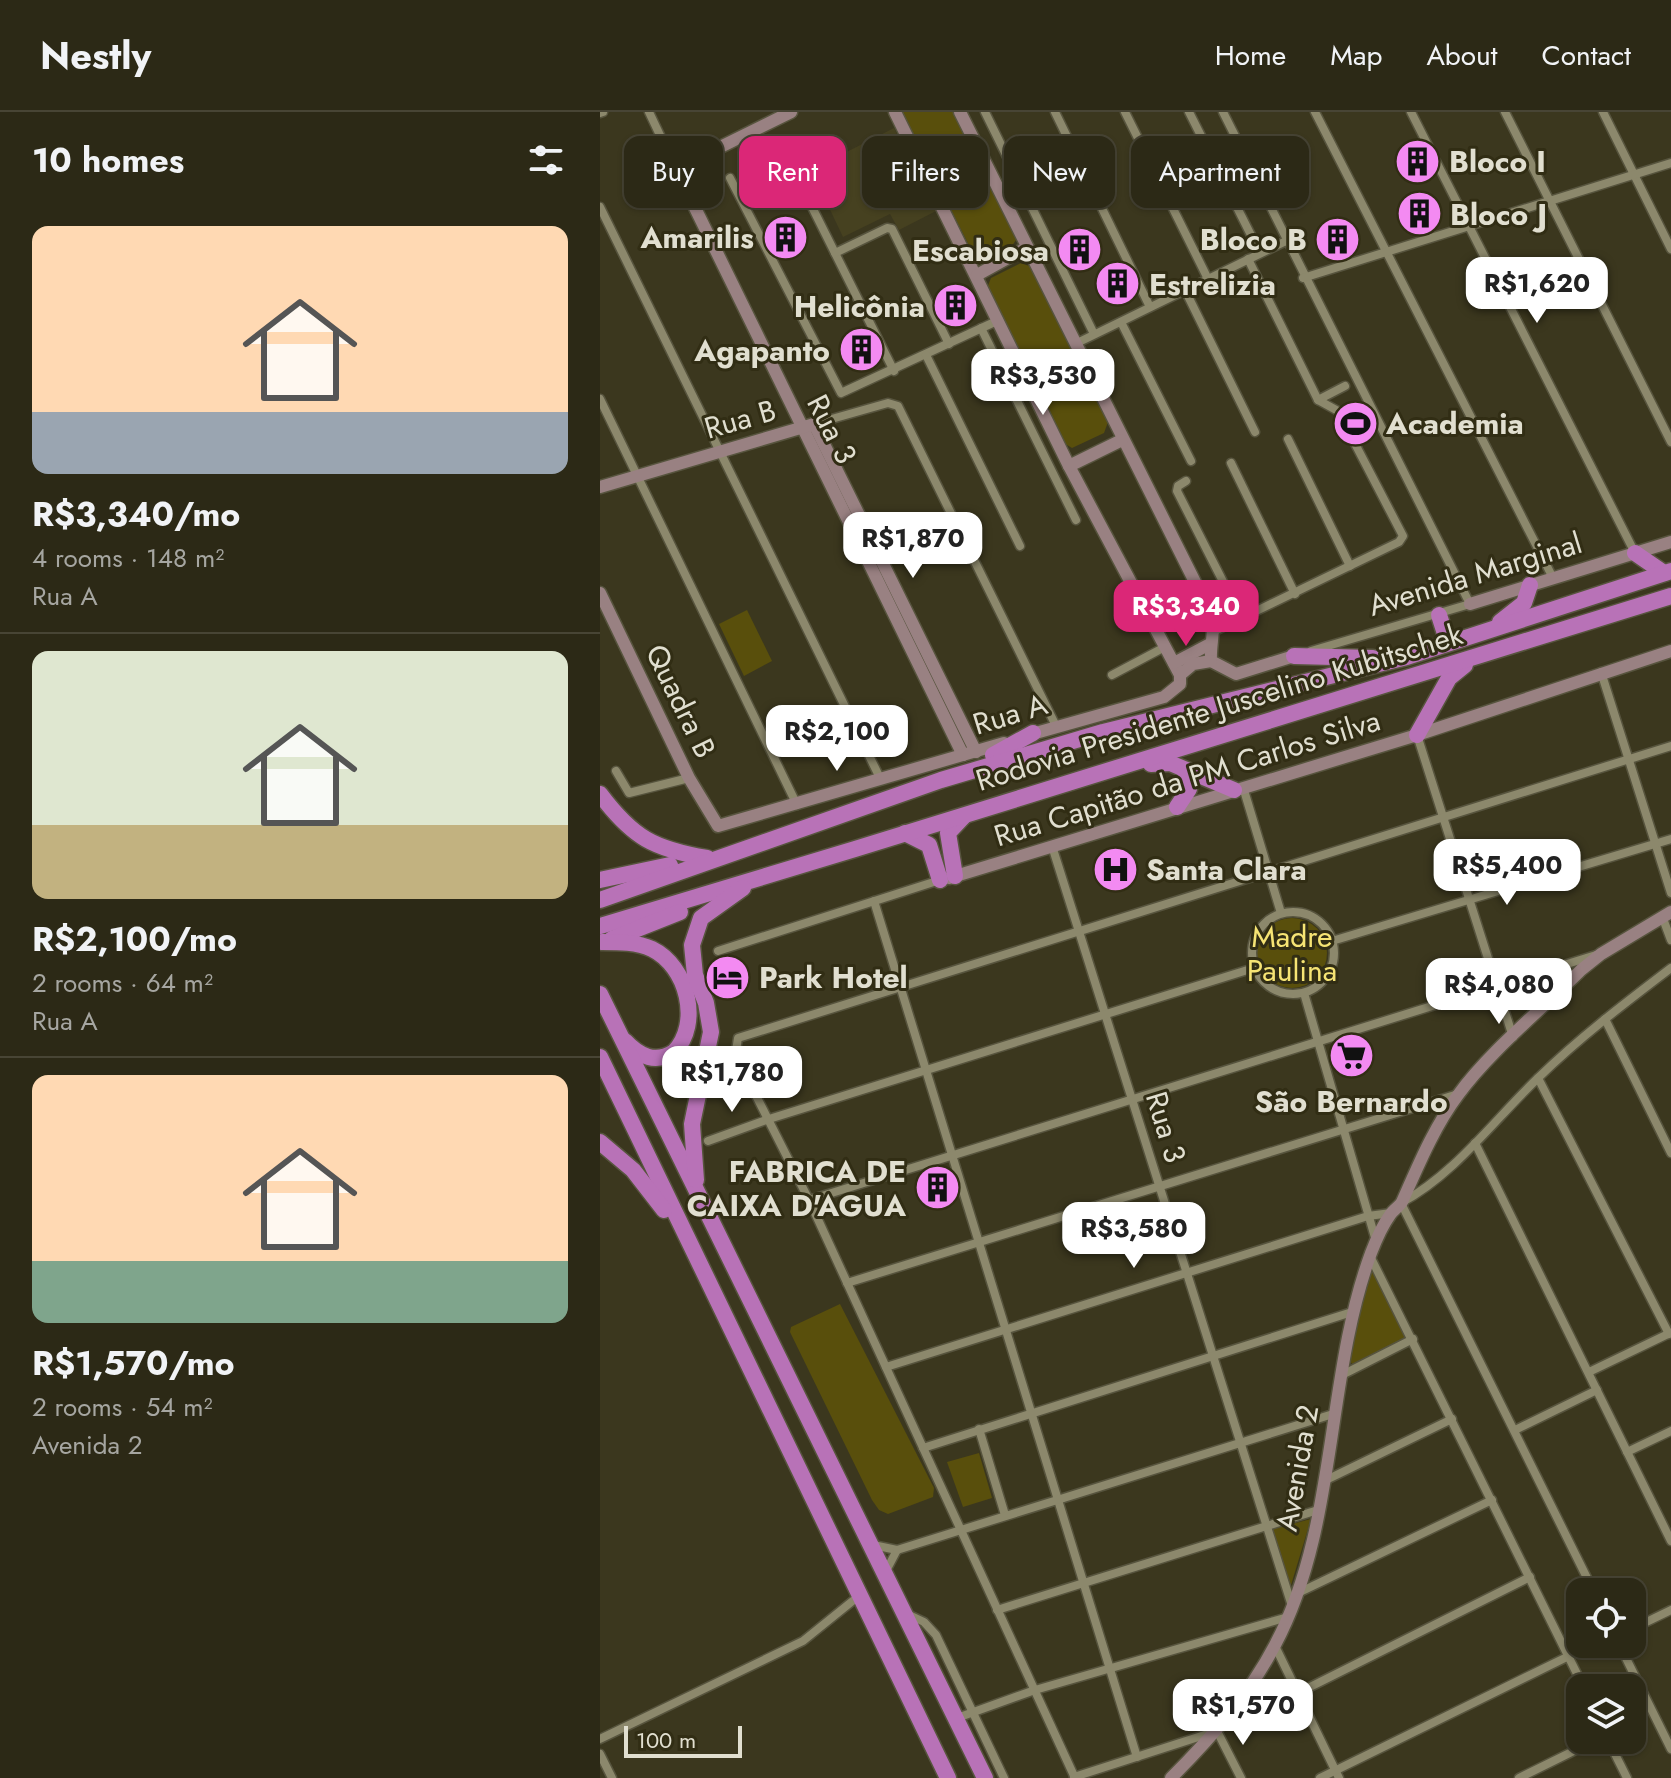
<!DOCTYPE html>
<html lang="en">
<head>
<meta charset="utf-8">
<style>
	:root { --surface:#2c2916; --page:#383523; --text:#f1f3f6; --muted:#a6a6a1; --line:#484535; --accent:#db2777 }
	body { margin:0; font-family:Jost,sans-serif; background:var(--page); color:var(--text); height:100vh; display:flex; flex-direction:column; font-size:30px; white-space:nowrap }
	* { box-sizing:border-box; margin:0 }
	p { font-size:26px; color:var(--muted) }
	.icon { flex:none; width:44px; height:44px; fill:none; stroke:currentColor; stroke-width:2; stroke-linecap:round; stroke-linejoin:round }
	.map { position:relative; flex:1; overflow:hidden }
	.side { display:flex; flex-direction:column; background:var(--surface); width:600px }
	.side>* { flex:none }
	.hud { position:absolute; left:24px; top:24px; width:760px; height:72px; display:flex; gap:16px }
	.fabs { position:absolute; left:966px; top:1466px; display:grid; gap:16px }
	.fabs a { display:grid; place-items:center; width:80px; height:80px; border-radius:16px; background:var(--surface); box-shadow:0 2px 6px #0004,0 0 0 2px var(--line); font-size:40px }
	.scale { position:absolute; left:24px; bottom:20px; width:118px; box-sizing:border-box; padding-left:8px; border:4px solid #e1dfd0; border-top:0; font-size:22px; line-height:28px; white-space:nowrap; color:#e1dfd0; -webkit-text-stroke:6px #312d14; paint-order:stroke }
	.price { position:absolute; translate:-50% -68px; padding:0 18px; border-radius:16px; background:#fff; color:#222; font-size:26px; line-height:52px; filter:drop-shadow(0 2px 4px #0008) }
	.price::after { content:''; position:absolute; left:50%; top:48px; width:24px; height:18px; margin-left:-12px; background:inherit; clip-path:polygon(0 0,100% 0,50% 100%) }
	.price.on { background:var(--accent); color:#fff }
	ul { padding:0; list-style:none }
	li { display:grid; align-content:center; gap:16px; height:424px; padding:0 32px }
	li+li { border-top:2px solid var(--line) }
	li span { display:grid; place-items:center; height:248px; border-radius:16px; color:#555 }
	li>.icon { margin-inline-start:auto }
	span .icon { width:144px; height:144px; fill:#fffc; stroke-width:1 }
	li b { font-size:34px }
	h2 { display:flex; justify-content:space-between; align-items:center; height:96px; padding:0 32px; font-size:34px }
	.tag { padding:0 28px; border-radius:16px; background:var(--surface); box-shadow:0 2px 6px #0004,0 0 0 2px var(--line); font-size:28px; line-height:72px }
	.tag.on { background:var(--accent); color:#fff }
	header { display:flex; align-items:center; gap:48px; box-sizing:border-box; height:112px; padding:0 40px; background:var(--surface); border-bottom:2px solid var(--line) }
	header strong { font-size:38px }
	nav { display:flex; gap:44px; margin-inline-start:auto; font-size:28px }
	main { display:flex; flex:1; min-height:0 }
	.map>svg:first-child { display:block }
	.built { fill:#464120 }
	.green { fill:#594f0c }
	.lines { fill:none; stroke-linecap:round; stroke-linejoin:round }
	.street-casing { stroke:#57543e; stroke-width:11 }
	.secondary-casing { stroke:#57543e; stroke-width:15 }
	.highway-casing { stroke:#57543e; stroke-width:19 }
	.street { stroke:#8c886c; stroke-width:8 }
	.secondary { stroke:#998182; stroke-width:12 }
	.highway { stroke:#b872b7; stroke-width:16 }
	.labels { text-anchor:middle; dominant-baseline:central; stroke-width:6; stroke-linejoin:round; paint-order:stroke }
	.poi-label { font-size:30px; font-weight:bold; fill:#e1dfd0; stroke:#312d14; text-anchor:start }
	.street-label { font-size:30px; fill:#e1dfd0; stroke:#312d14 }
	.park-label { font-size:30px; fill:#f6e474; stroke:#312d14 }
</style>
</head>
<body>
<header>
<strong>Nestly</strong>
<nav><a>Home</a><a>Map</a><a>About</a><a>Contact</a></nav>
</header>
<main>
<section class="side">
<h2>10 homes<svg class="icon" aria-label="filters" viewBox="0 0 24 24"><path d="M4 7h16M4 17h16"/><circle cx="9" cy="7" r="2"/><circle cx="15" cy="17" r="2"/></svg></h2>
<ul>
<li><span style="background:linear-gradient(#ffd9b3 75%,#9aa5b1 0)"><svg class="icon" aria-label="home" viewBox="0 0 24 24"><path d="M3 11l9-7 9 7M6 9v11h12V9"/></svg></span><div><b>R$3,340/mo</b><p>4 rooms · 148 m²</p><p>Rua A</p></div></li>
<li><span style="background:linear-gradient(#dfe7d0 70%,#c2b280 0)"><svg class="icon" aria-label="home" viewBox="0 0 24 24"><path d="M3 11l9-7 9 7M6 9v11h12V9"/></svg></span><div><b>R$2,100/mo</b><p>2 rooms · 64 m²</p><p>Rua A</p></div></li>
<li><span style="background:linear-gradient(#ffd9b3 75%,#7fa58c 0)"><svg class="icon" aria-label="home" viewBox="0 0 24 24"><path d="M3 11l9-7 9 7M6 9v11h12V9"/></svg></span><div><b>R$1,570/mo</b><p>2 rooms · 54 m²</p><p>Avenida 2</p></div></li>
</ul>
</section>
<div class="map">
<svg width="1071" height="1666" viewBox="0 0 1071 1666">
	<rect width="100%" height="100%" fill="#3b371e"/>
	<path class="built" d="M294,16L336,99L299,118L290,102L243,125L224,85L221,82L215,85L203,62Z"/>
	<g class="green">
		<path d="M301,0H354L412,117L416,128C407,143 391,149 375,145Z"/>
		<path d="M421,151L432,155L508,310L504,321L472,336L462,330L387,176L391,166Z"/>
		<path d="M147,498L172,549L144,564L119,512Z"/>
		<circle cx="692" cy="841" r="35"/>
		<path d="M772,1159L777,1160L806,1225L752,1252L749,1247L757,1204Z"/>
		<path d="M240,1192L334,1376L333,1385L288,1402L279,1398L272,1388L190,1220L191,1215Z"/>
		<path d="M379,1341L392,1386L363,1395L347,1350Z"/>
		<path d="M711,1407L688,1483L669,1418Z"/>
	</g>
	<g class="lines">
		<defs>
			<g id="street">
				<path d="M49,0L76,57"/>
				<path d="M385,0L494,222"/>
				<path d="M455,0L550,195"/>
				<path d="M525,0L608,167"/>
				<path d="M589,0L660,141"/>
				<path d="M623,0L870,492L711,539"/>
				<path d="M715,0L952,464"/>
				<path d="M811,0L1035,441"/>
				<path d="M905,0L1071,330"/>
				<path d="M1003,0L1071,137"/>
				<path d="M0,1L3,0"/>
				<path d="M182,35L294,259"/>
				<path d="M130,66L241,281L399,208"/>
				<path d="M0,95L280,666"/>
				<path d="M235,141L287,116L292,117L349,232"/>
				<path d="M648,147L718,288L745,274"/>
				<path d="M703,166L1071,51"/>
				<path d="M585,178L655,320"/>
				<path d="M521,210L591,349"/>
				<path d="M381,216L476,408"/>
				<path d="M475,232L686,129"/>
				<path d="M326,243L420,434"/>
				<path d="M0,287L197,693"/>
				<path d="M214,312L288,291L298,294L456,614"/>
				<path d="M688,327L750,454"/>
				<path d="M631,351L695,482"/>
				<path d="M586,369L578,374L577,379L642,507"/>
				<path d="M615,519L799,430L803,424L738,299L718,288"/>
				<path d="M1001,560L1071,781"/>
				<path d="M512,563L563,536"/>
				<path d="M817,623L913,925"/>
				<path d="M16,659L29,681L89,666"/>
				<path d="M643,675L681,801"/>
				<path d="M452,734L692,1494"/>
				<path d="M274,789L537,1645"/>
				<circle cx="693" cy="841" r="41"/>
				<path d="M1062,804L1071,828"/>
				<path d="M732,829L1071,727"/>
				<path d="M118,839L340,768"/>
				<path d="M704,881L776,1129"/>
				<path d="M1005,907L1071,1041"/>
				<path d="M938,966L1069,1222"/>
				<path d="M108,1029L169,1007L654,856"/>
				<path d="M875,1031L1071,1429"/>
				<path d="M209,1088L996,843"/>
				<path d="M770,1144L984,1576"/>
				<path d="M247,1171L858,982"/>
				<path d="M286,1255L768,1104L791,1101"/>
				<path d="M989,1260L1070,1221"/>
				<path d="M740,1264L813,1227"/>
				<path d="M379,1317L405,1403"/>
				<path d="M915,1318L997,1278"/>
				<path d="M323,1336L752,1200"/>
				<path d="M1027,1340L1071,1319"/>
				<path d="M724,1369L852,1307"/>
				<path d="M273,1433L297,1438L286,1459"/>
				<path d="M297,1438L733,1302"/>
				<path d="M994,1480L801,1091C855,1062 894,1008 938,966C979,926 1025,891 1071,856"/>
				<path d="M698,1481L892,1388"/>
				<path d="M397,1498L718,1398"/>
				<path d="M307,1502L324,1510L336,1523L404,1666"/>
				<path d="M1032,1517L1071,1498"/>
				<path d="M1019,1532L1071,1637"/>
				<path d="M675,1534L739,1666"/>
				<path d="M698,1581L930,1465"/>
				<path d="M357,1606L435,1578L688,1505"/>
				<path d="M0,1627L203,1529L260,1483"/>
				<path d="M1008,1628L1027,1666"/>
				<path d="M0,1642L12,1666"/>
				<path d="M474,1665L617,1619L641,1666"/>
				<path d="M475,1666L209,1088L140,952L136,939L138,926L1071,634"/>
				<path d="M720,1666L969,1544"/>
				<path d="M919,1666L996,1628"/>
			</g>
			<g id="secondary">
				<path d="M191,0L76,57L363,643"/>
				<path d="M295,0L469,354L580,563V572L564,585L425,624"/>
				<path d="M360,0L612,504C615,520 610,533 611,549L636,562L694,544"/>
				<path d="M377,163L426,136"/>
				<path d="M469,354L522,328"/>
				<path d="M0,375L214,312L376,640"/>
				<path d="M0,481L89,666L118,714L404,631"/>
				<path d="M870,492L1071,430"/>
				<path d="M574,551L610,532"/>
				<path d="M580,563L593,552L611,549"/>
				<path d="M349,766L817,623L1071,539"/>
				<path d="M571,1666C611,1626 649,1583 675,1533C738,1415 725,1266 771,1141C776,1128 782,1114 790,1103C793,1098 799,1095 802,1090C818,1054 834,1015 858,983C889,940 943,896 981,858L1001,842L1071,800"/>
			</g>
			<g id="highway">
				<path d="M1035,441L1064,461"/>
				<path d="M839,503L848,531"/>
				<path d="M900,510L924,491L930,473"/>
				<path d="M694,544L773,546"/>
				<path d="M817,623L849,566L865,553"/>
				<path d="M393,643L433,621"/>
				<path d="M551,652L570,651L634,678"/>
				<path d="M0,682C33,726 54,737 107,746"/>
				<path d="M577,695L589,677L585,659"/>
				<path d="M305,721L329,733L340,768"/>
				<path d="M355,764L348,721L364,704"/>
				<path d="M0,768L70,753"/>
				<path d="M0,788L341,668L503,620L807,545L1071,459"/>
				<path d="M0,814C358,707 715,596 1071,484"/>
				<path d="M12,827L80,800"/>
				<path d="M2,830C19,830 37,830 52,837C87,854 102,911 74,940C55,952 39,944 25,929"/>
				<path d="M0,882L385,1666"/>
				<path d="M0,945L348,1666"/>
				<path d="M0,1030L33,1058L64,1098"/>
				<path d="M96,1068L92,1012L111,920L106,891L95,863L92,833L101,806L143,776"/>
			</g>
		</defs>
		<use href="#street" class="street-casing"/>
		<use href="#secondary" class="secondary-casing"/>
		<use href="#highway" class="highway-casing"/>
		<use href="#street" class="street"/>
		<use href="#secondary" class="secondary"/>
		<use href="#highway" class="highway"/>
	</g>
	<defs>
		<symbol id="building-disc" viewBox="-11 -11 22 22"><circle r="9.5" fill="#f38af2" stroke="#312d14"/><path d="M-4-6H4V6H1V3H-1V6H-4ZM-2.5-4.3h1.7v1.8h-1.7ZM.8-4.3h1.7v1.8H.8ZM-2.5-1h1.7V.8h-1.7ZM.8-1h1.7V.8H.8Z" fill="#111"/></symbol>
		<symbol id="stadium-disc" viewBox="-11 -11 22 22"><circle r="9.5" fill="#f38af2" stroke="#312d14"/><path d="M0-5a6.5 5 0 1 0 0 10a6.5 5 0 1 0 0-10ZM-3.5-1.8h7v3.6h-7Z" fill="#111"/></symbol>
		<symbol id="hospital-disc" viewBox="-11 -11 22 22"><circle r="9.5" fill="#f38af2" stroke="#312d14"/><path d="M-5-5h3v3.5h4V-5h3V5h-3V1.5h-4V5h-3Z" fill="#111"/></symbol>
		<symbol id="hotel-disc" viewBox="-11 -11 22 22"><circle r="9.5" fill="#f38af2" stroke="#312d14"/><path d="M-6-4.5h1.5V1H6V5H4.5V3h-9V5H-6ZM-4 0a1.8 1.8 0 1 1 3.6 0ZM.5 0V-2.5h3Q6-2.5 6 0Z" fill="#111"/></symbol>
		<symbol id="supermarket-disc" viewBox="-11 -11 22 22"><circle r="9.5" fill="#f38af2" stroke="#312d14"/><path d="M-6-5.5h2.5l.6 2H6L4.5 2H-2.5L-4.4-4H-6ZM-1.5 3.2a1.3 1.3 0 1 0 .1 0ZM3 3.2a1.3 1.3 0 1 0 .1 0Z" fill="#111"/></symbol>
	</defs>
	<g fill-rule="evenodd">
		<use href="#building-disc" x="792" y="24" width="51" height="51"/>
		<use href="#building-disc" x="794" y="76" width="51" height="51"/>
		<use href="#building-disc" x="160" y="100" width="51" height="51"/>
		<use href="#building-disc" x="712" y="102" width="51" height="51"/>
		<use href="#building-disc" x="454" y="112" width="51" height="51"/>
		<use href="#building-disc" x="492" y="146" width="51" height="51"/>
		<use href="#building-disc" x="330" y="168" width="51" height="51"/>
		<use href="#building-disc" x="236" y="212" width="51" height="51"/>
		<use href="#stadium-disc" x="730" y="286" width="51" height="51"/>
		<use href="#hospital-disc" x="490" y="732" width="51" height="51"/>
		<use href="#hotel-disc" x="102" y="840" width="51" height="51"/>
		<use href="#supermarket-disc" x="726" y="918" width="51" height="51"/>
		<use href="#building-disc" x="312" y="1050" width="51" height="51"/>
	</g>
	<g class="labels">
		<g class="poi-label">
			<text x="849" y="49">Bloco I</text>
			<text x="850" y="102">Bloco J</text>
			<text x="154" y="125" text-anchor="end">Amarilis</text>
			<text x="707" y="127" text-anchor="end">Bloco B</text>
			<text x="449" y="138" text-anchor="end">Escabiosa</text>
			<text x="549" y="172">Estrelizia</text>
			<text x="325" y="194" text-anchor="end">Helicônia</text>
			<text x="230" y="238" text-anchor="end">Agapanto</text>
			<text x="786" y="311">Academia</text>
			<text x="546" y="757">Santa Clara</text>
			<text x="159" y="865">Park Hotel</text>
			<text x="751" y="989" text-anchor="middle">São Bernardo</text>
			<text x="306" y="1059" text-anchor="end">FABRICA DE<tspan x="306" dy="34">CAIXA D'AGUA</tspan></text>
		</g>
		<g class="street-label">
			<text transform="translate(140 307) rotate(-16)">Rua B</text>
			<text transform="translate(232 317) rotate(63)">Rua 3</text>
			<text transform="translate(875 462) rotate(-17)">Avenida Marginal</text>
			<text transform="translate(81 589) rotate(64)">Quadra B</text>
			<text transform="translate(619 595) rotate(-17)">Rodovia Presidente Juscelino Kubitschek</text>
			<text transform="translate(410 602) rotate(-17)">Rua A</text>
			<text transform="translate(587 666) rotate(-17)">Rua Capitão da PM Carlos Silva</text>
			<text transform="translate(566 1015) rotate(73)">Rua 3</text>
			<text transform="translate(697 1356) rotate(-80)">Avenida 2</text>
		</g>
		<g class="park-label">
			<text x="692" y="824">Madre<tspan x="692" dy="34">Paulina</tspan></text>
		</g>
	</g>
</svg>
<div class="fabs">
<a><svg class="icon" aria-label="locate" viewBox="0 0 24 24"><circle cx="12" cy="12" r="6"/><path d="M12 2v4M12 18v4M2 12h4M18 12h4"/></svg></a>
<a><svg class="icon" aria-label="layers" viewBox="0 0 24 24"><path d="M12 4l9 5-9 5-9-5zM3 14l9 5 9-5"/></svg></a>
</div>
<div class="scale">100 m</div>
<b class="price" style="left:937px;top:213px">R$1,620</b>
<b class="price" style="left:443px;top:305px">R$3,530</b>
<b class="price" style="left:313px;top:468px">R$1,870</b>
<b class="price on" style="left:586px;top:536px">R$3,340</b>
<b class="price" style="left:237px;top:661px">R$2,100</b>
<b class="price" style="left:907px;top:795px">R$5,400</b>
<b class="price" style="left:899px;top:914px">R$4,080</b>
<b class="price" style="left:132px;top:1002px">R$1,780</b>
<b class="price" style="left:534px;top:1158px">R$3,580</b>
<b class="price" style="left:643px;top:1635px">R$1,570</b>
<div class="hud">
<a class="tag">Buy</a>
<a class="tag on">Rent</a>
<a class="tag">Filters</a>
<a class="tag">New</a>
<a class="tag">Apartment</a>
</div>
</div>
</main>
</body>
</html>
